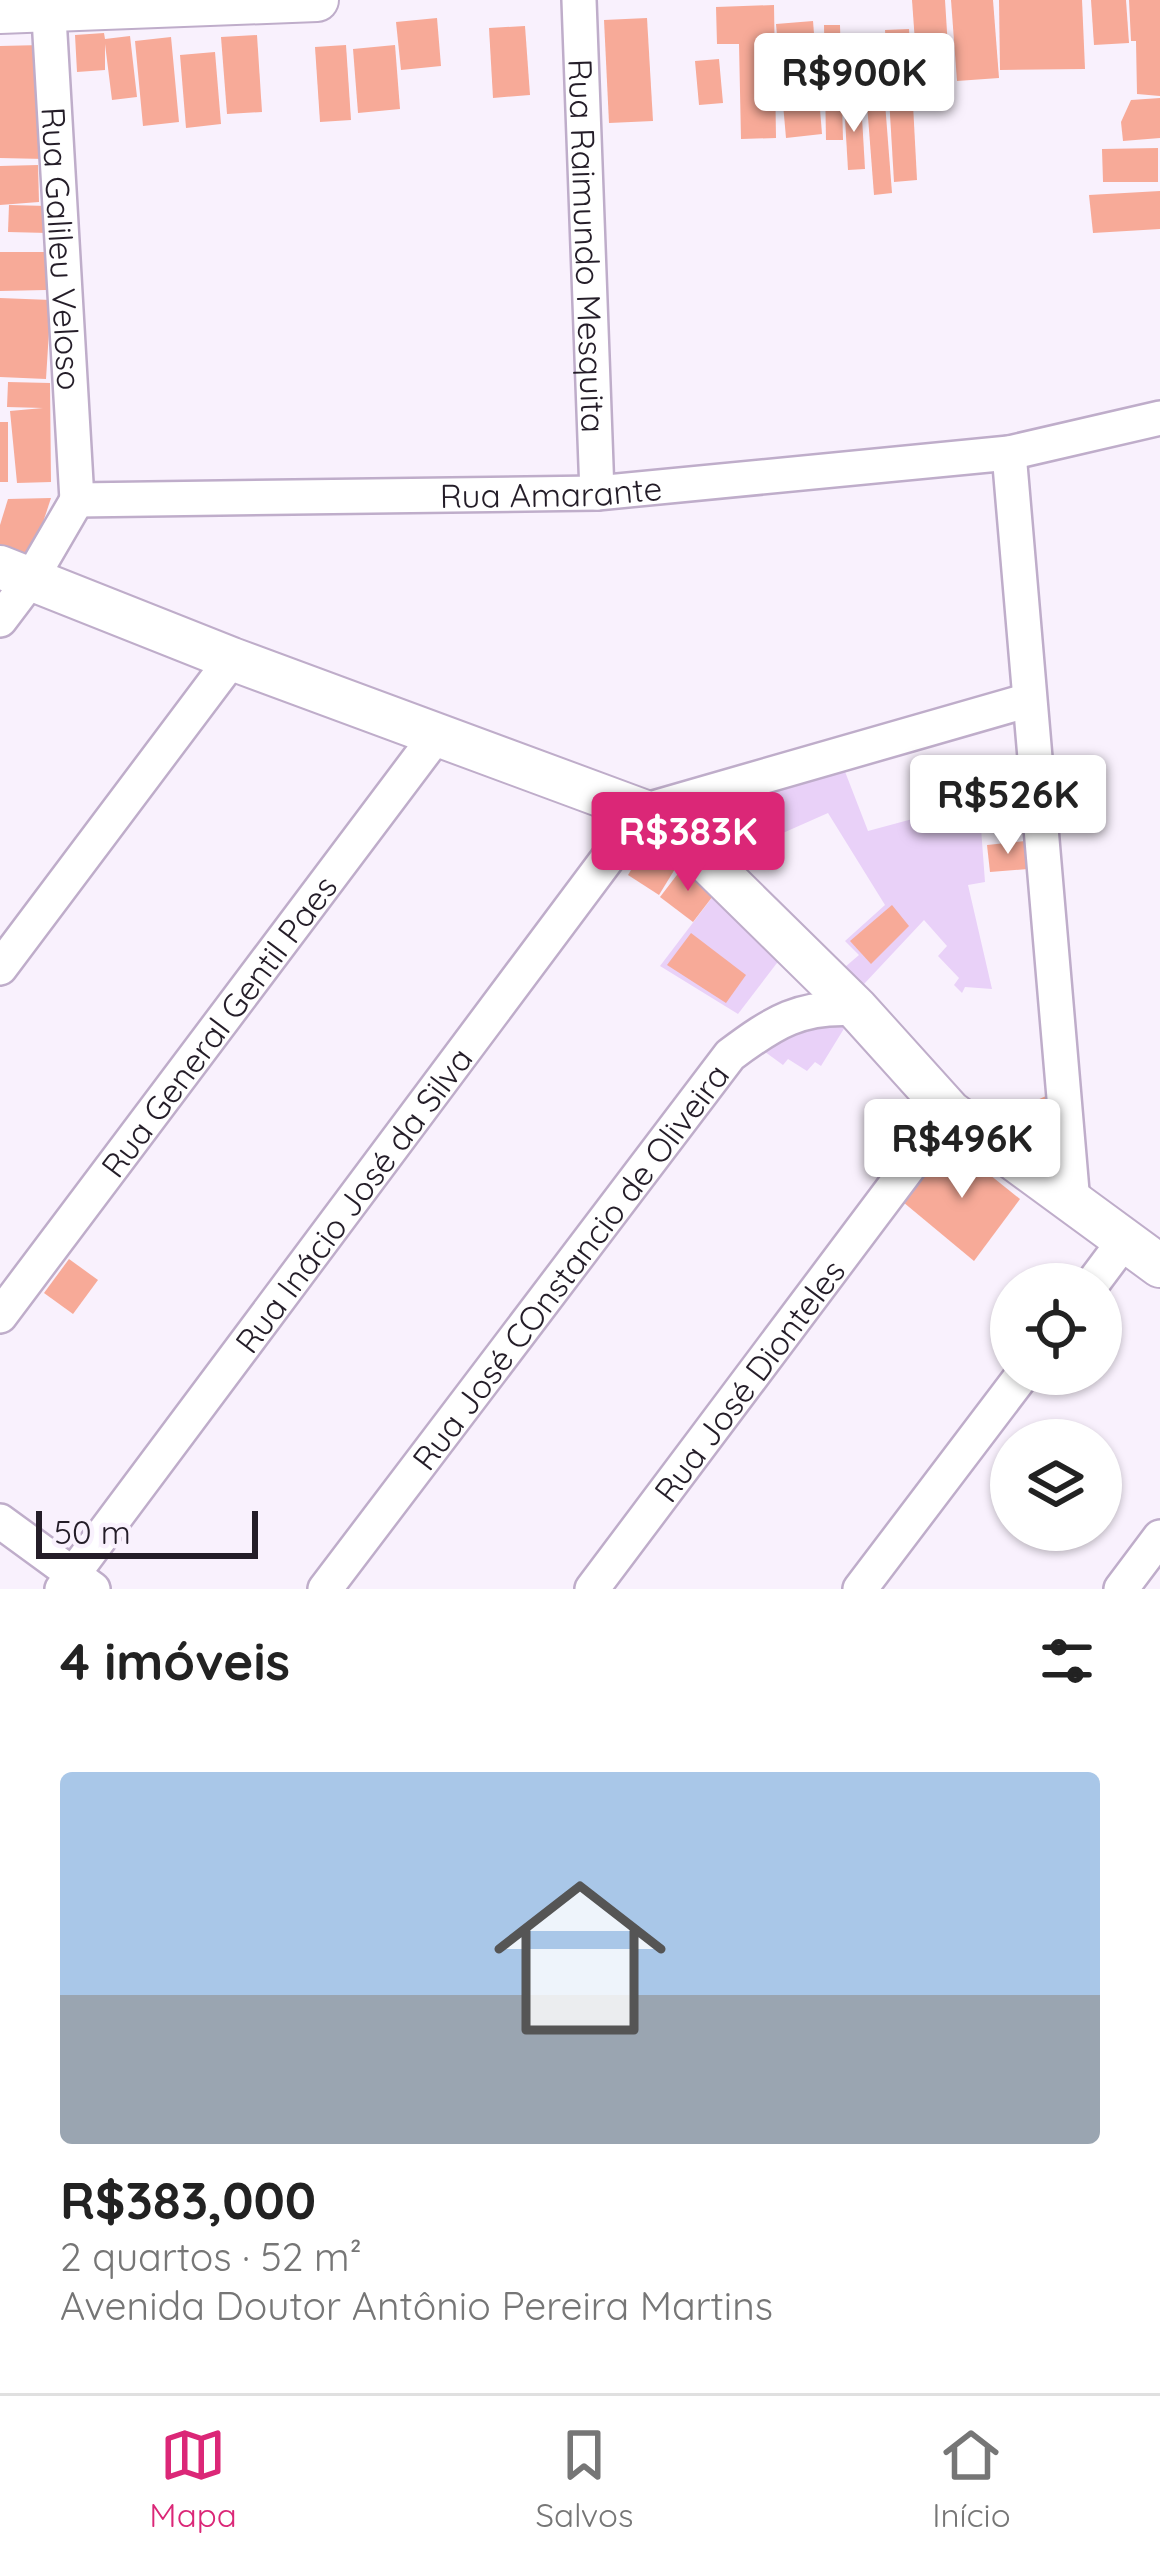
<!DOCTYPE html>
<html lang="pt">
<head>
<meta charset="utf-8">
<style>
	:root { --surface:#fff; --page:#f6f6f6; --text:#222; --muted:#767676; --line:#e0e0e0; --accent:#db2777 }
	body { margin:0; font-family:Quicksand,sans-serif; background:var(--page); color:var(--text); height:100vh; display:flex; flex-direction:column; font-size:45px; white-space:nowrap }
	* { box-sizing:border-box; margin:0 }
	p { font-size:39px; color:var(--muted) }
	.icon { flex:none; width:66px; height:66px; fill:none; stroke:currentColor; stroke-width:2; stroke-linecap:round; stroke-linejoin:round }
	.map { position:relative; height:1589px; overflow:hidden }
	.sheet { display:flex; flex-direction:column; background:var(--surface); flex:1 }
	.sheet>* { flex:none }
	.buttons { position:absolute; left:990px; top:1263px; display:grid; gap:24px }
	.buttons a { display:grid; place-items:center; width:132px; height:132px; border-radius:50%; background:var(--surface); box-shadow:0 3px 9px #0004; font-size:60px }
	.scale { position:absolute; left:36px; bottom:30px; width:222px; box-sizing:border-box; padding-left:12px; border:6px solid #241d28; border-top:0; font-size:33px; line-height:42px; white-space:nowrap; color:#241d28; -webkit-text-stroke:9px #f9f1fd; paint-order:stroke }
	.price { position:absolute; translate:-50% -102px; padding:0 27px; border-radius:12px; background:#fff; color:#222; font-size:39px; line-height:78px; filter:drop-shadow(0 3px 6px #0008) }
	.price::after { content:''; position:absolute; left:50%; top:72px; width:36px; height:27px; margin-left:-18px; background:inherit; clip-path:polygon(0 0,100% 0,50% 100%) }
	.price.active { background:var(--accent); color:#fff }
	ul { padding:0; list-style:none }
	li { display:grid; align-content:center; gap:24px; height:636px; padding:0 60px }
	li span { display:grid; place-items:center; height:372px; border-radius:12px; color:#555 }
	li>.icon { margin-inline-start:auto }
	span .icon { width:216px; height:216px; fill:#fffc; stroke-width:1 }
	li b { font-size:51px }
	h2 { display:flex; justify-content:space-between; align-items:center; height:144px; padding:0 60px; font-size:51px }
	.tabs { display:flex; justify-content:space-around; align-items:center; height:168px; border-top:3px solid var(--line); background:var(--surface); font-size:33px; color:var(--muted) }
	.tabs a { display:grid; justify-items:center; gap:6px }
	.tabs .active { color:var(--accent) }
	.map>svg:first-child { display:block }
	.green { fill:#e9d1f8 }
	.building { fill:#f7aa98 }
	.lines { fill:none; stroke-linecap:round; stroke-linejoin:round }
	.minor-casing { stroke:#bfadca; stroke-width:38 }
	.tertiary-casing { stroke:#bfadca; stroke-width:46 }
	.minor { stroke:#fff; stroke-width:33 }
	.tertiary { stroke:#fff; stroke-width:42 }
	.labels { text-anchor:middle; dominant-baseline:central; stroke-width:10; stroke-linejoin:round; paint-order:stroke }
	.street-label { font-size:33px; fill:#241d28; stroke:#f9f1fd }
</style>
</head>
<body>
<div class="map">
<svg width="1160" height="1589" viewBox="0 0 1160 1589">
	<rect width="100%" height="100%" fill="#f9f1fd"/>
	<g class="green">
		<path d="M844,769L868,831L979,801L985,882L968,885L992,989L965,987L962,993L954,985L959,978L938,956L947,946L924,920L864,984L845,967L859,955L845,941L885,905L828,813L751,847L723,806Z"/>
		<path d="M714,895L780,959L738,1014L660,966Z"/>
		<path d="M836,1015L845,1027L821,1066L815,1062L807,1071L788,1059L783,1065L757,1046Z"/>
	</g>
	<g class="building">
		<path d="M912,0H945L950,81L918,84Z"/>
		<path d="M951,0H993L999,78L957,81Z"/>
		<path d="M999,0H1082L1085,69L1000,70Z"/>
		<path d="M1091,0H1126L1129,43L1094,45Z"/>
		<path d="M1129,0H1160V96L1137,94L1136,41H1131Z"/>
		<path d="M774,5L776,138L741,139L739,44H717L716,7Z"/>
		<path d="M437,18L441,66L401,70L396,22Z"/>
		<path d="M647,18L653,121L609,123L604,20Z"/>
		<path d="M813,21L822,134L786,138L776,24Z"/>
		<path d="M824,25H840L843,140H826Z"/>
		<path d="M525,26L530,95L493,98L489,28Z"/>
		<path d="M909,29L917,180L894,182L885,30Z"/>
		<path d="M104,33L105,39L130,36L137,97L112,100L105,44V70L77,72L75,35Z"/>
		<path d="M257,35L262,112L227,114L221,37Z"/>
		<path d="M171,37L179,122L143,126L135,41Z"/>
		<path d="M42,45L45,159L0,158V46Z"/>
		<path d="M346,45L351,120L320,122L315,47Z"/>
		<path d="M395,45L400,109L358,113L353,49Z"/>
		<path d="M215,52L221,124L186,128L180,55Z"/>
		<path d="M719,59L723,103L699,105L695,61Z"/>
		<path d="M882,64L892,193L874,195L864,65Z"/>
		<path d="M1160,98V138L1123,141L1121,122L1131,100Z"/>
		<path d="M861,100L865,169L848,170L844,101Z"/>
		<path d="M1158,148V182H1103L1102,149Z"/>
		<path d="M38,165L39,202L0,205V166Z"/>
		<path d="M1160,191V229L1093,233L1089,195Z"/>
		<path d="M9,205L48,206V233L8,232Z"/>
		<path d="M0,252H46V290L0,291Z"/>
		<path d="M0,298L51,300L46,379L0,377Z"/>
		<path d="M8,382L50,383L51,482L17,483L10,411L43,408L7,407Z"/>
		<rect x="0" y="422" width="8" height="60"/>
		<path d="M51,498L31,559L0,549V525L8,499Z"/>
		<path d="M1025,841L1028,869L990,872L987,845Z"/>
		<path d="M647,844L678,864L659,895L628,875Z"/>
		<path d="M683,867L716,892L693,922L660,897Z"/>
		<path d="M892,905L909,926L871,964L850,941Z"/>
		<path d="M691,933L746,975L726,1003L667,965Z"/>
		<path d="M1046,1096L1052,1137L1028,1146L1000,1117Z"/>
		<path d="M949,1142L1020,1199L974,1261L903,1202Z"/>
		<path d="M69,1259L98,1280L73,1314L44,1293Z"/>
	</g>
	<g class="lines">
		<defs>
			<g id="minor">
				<path id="s1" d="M48,0L77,500"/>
				<path id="s2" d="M579,0L597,493"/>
				<path d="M1009,453L1073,1203"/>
				<path id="s3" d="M77,500L597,493L1009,453L1160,418"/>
				<path d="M0,620L31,579L77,500"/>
				<path d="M0,968L232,659"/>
				<path d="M1092,1284L1125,1240"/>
				<path id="s4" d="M0,1316L436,736"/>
				<path d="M0,1521L93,1589"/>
				<path id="s5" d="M62,1589L643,811L1029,700"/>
				<path id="s6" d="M325,1589L730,1055C774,1022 801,1005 857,1009"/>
				<path id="s7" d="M592,1589L950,1112"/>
				<path d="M860,1589L1023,1374"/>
				<path d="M1121,1589L1160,1537"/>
			</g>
			<g id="tertiary">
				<path d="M0,12L317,0"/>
				<path d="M0,567L232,659L643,811L679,834L857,1009L950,1112L1160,1266"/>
			</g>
		</defs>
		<use href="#minor" class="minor-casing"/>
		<use href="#tertiary" class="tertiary-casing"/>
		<use href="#minor" class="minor"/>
		<use href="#tertiary" class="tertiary"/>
	</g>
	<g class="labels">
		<g class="street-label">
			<text stroke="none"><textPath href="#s2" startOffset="246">Rua Raimundo Mesquita</textPath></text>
			<text stroke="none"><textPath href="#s1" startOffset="249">Rua Galileu Veloso</textPath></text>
			<text stroke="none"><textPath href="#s3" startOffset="474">Rua Amarante</textPath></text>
			<text stroke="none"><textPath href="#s4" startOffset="363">Rua General Gentil Paes</textPath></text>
			<text stroke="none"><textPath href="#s5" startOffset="486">Rua Inácio José da Silva</textPath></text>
			<text stroke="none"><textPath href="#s6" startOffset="405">Rua José COnstancio de Oliveira</textPath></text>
			<text stroke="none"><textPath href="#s7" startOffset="261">Rua José Dionteles</textPath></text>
		</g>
	</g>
</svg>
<div class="buttons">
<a><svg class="icon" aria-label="locate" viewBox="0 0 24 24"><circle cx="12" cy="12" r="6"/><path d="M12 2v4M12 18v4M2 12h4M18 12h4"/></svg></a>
<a><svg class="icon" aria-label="layers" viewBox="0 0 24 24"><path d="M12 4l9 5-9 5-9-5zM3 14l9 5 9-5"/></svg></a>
</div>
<div class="scale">50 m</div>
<b class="price" style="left:854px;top:135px">R$900K</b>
<b class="price" style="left:1008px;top:857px">R$526K</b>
<b class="price active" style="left:688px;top:894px">R$383K</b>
<b class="price" style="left:962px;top:1201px">R$496K</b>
</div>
<section class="sheet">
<h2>4 imóveis<svg class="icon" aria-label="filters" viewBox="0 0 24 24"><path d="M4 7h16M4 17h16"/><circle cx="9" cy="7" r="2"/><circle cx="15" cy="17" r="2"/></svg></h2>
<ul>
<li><span style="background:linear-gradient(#a9c7e8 60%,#9aa5b1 0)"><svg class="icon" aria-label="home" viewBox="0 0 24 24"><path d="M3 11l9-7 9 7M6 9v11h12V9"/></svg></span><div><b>R$383,000</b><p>2 quartos · 52 m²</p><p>Avenida Doutor Antônio Pereira Martins</p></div></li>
</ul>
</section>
<nav class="tabs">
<a class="active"><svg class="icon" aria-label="map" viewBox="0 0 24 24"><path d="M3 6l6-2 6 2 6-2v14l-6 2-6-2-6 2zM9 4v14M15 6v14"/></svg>Mapa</a>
<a><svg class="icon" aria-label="saved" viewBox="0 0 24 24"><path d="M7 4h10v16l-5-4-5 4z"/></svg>Salvos</a>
<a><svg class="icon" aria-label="home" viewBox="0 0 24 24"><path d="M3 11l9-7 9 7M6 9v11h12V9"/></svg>Início</a>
</nav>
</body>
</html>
